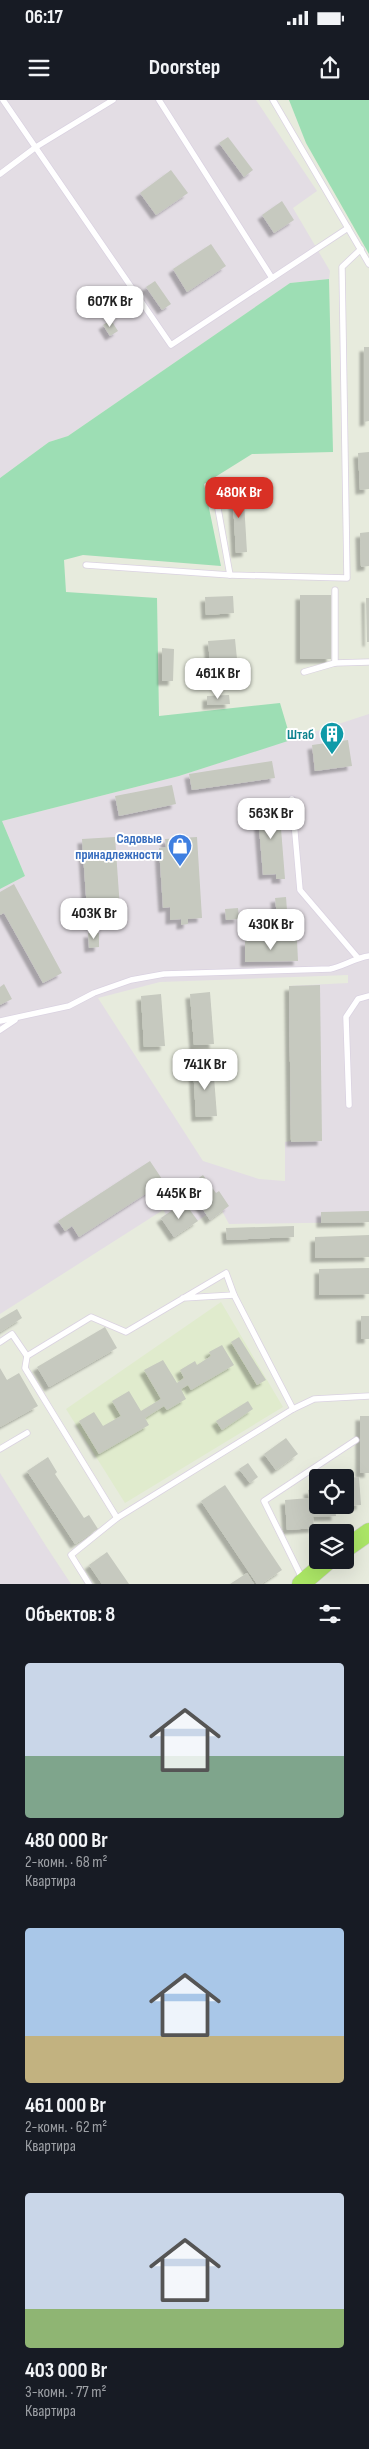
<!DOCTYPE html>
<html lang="ru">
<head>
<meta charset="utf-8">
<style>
	:root { --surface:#171b24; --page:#242831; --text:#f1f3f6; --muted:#9ea1a6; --accent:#d93025 }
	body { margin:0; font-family:"Sofia Sans Condensed",sans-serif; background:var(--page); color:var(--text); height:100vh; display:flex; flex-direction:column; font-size:19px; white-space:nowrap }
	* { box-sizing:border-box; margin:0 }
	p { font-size:16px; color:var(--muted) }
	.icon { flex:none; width:28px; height:28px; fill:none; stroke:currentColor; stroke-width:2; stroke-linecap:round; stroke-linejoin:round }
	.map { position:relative; height:1484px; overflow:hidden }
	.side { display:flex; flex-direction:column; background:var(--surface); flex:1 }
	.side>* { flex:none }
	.buttons { position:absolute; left:309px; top:1369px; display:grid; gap:10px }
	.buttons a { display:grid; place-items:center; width:45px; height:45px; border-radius:5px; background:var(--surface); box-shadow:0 5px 20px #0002; font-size:25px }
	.price { position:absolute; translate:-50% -42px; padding:0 11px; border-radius:10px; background:#fff; color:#222; font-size:16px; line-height:32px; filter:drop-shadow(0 1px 2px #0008) }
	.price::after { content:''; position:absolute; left:50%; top:30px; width:15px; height:11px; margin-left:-8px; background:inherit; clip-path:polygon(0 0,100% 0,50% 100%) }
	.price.current { background:var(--accent); color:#fff }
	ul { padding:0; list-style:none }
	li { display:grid; align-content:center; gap:10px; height:265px; padding:0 25px }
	li span { display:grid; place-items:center; height:155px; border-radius:5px; color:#555 }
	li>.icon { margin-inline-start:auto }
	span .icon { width:90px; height:90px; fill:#fffc; stroke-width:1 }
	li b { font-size:21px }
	h2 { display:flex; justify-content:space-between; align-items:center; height:60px; padding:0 25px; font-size:21px }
	.status { display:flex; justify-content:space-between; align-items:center; height:35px; padding:0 25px; background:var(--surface); direction:ltr }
	.status svg { height:14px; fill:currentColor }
	header { display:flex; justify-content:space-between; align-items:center; height:65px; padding:0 25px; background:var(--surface); font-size:22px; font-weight:700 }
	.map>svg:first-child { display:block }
	.industrial { fill:#e3dde4; fill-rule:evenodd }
	.education { fill:#e0ebcd }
	.green { fill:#9ddeb4 }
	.building { fill:#c6c9bf; filter:url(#shadow) }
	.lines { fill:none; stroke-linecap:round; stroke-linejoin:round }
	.service-casing { stroke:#dad2e1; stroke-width:7 }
	.primary-casing { stroke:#ccc; stroke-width:19 }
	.service { stroke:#fff; stroke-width:5.5 }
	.primary { stroke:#abe666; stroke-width:18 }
	.labels { text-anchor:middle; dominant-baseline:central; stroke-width:4; stroke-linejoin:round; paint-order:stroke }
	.culture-label { font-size:14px; font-weight:bold; fill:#0d838f; stroke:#fff; text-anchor:end }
	.shop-label { font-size:14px; font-weight:bold; fill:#366cbe; stroke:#fff; text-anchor:end }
</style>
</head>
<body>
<div class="status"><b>06:17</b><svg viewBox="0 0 49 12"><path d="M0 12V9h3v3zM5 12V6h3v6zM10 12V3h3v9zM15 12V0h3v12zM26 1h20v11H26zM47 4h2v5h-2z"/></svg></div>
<header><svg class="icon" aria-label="menu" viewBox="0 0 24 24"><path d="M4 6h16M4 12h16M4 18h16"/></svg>Doorstep<svg class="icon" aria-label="share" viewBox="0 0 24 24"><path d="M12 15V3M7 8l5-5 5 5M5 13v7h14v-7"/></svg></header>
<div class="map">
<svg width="369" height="1484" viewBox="0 0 369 1484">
	<defs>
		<filter id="shadow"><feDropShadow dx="-4.5" dy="4.5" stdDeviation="1" flood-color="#0004"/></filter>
	</defs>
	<rect width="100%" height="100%" fill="#e7ebdd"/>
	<g class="industrial">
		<path d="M0,0H256L317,91L293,108L330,171L329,179L290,183L68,336L49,342L0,378Z"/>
		<path d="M369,614V1122L229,1124L222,1111L210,1120L206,1115L174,1137L161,1118L166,1114L163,1110L0,1214V789L25,776L2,721L179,676ZM348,875V883L289,886L291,1041L285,1042V1081L259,1079L203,1061L98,898L160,882Z"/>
		<path d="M0,1373L46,1446L71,1484H0Z"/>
	</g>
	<path class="education" d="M221,1202L283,1307L125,1403L66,1309Z"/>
	<g class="green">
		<path d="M289,0H369V154L306,43Z"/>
		<path d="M329,179L333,352L252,354L204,384L221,466L83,455L64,460L66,492L157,498L159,616L280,603L291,640L179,676L2,721L25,776L0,789V378L49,342L68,336L290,183Z"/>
	</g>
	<g class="building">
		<path d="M228,37L253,70L244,77L219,43Z"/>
		<path d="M171,70L188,93L156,115L140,93Z"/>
		<path d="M282,101L294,120L274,133L262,115Z"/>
		<path d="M211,144L226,166L187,192L173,169Z"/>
		<path d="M155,181L171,204L162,210L146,187Z"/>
		<path d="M111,220L118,231L110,236L103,225Z"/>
		<path d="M364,247H369V321L364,322Z"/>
		<path d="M369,352V389L360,390L358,353Z"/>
		<path d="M232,385H243L247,452L236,453Z"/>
		<path d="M369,432V466L361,467L360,433Z"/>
		<rect x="300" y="495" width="31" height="64"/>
		<path d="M233,496L234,513L206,515L205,497Z"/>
		<path d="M366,498H369V542H367Z"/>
		<path d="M235,539L237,559L210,562L208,541Z"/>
		<path d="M162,548L174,549L173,581H162Z"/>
		<path d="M229,595L230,604L207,605V596Z"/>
		<path d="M348,640L352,666L315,671L312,645Z"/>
		<path d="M272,661L275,678L192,690L189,674Z"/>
		<path d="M172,685L176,704L119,716L115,696Z"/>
		<path d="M279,703L285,779H276V774L263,775L257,704Z"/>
		<path d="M115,737L121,823L88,825L82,739Z"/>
		<path d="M197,737L202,818L188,819V824L181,825V819L170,820V807L163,808L159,748L166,747L165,739Z"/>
		<path d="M14,784L62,873L43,883L4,813L0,815V792Z"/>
		<path d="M286,797L288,824L278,825L275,798Z"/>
		<path d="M238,808L239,819L226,820L225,809Z"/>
		<path d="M88,833H99V847L89,848Z"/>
		<path d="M297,840L298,861L245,862V841Z"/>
		<path d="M4,884L12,899L0,905V887Z"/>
		<path d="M320,885L322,1041L291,1042L289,886Z"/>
		<path d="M210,892L214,944L194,945L190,894Z"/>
		<path d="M161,894L165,946L144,947L141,896Z"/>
		<path d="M213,964L217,1016L196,1017L193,966Z"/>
		<path d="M150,1061L164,1082L79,1137L72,1126L65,1131L58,1121Z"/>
		<path d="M203,1075L216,1093L219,1091L229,1106L210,1120L187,1086Z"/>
		<path d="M184,1102L198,1121L174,1137L161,1118Z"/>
		<path d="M369,1111V1122L321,1123V1112Z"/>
		<path d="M294,1126V1137L227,1140L226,1128Z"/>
		<path d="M369,1135V1157L315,1158V1137Z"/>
		<path d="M369,1168V1194L319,1195V1169Z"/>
		<path d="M17,1209L22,1218L0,1232V1219Z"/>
		<rect x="361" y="1216" width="8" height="23"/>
		<path d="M105,1227L117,1248L49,1287L37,1267Z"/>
		<path d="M239,1237L266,1280L257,1285L231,1242Z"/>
		<path d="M222,1245L234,1265L191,1290L188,1285L181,1289L186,1299L167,1310L164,1306L145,1318L149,1325L99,1354L79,1321L94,1312L103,1326L121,1316L112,1301L129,1291L141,1311L161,1299L144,1270L163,1260L177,1283L184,1278L180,1270L195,1261L197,1265L211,1256L209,1252Z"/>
		<path d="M0,1268L7,1280L19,1273L38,1306L0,1327Z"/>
		<path d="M248,1301L253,1309L222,1330L216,1321Z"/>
		<rect x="360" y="1316" width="9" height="57"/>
		<path d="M286,1338L298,1354L276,1370L264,1354Z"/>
		<path d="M48,1357L57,1372L55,1374L84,1418L89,1415L98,1429L75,1444L27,1371Z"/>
		<path d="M248,1363L258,1377L250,1383L239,1369Z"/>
		<path d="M359,1377L361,1405L345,1406V1378Z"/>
		<path d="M225,1385L282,1470L261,1484H257L201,1401Z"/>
		<path d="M318,1389V1405H339L335,1407L336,1416L313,1417L314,1428L287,1430L285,1400L309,1398L308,1390Z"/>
		<path d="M107,1452L129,1484H102L89,1465Z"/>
		<path d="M247,1473L254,1484H230Z"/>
	</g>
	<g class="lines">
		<defs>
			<g id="service">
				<path d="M3,0L171,245L348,128"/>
				<path d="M159,0L272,178"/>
				<path d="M273,0L369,164"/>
				<path d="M0,74L36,47L113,0"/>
				<path d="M215,392L230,475"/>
				<path d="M86,465L230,475L347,478L342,167L361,149"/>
				<path d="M335,490V563"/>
				<path d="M304,572L335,563L369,562"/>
				<path d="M292,699L300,790L358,858"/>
				<path d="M0,921L69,906L94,893L131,880L164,874L330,869C344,866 355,858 369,856"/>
				<path d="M0,930L15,920"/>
				<path d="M349,1005L346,917L358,899L369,896"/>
				<path d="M234,1195L293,1309"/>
				<path d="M0,1242L12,1234L27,1256"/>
				<path d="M0,1349L27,1333"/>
				<path d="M117,1418L25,1268L27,1256L91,1217L126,1232L226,1173L234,1195L183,1198"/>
				<path d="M303,1480L264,1401L356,1340"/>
				<path d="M89,1484L71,1455L117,1418L293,1309L314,1299L369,1296"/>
			</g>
			<g id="primary">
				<path d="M345,1449L369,1432"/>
				<path d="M301,1484L329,1460"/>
			</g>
		</defs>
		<use href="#service" class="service-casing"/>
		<use href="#primary" class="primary-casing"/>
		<use href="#service" class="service"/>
		<use href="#primary" class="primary"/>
	</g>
	<defs>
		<symbol id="building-pin" viewBox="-11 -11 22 30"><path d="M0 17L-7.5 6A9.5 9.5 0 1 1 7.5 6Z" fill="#0f9aa8" stroke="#fff"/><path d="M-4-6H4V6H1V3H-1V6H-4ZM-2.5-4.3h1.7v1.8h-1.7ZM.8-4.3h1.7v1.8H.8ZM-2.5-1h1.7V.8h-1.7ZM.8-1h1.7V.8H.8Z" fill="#fff"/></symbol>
		<symbol id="shop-pin" viewBox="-11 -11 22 30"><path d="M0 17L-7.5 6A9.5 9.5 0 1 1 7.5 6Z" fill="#3f7fe0" stroke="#fff"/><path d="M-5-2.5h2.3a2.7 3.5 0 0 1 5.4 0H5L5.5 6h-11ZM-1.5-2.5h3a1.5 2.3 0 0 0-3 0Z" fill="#fff"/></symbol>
	</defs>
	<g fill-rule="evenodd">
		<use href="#building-pin" x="318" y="620" width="28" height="38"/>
		<use href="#shop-pin" x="166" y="732" width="28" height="38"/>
	</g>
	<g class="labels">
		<g class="culture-label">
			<text x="314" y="634">Штаб</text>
		</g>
		<g class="shop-label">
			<text x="162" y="738">Садовые<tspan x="162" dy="16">принадлежности</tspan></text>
		</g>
	</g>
</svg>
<div class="buttons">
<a><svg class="icon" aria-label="locate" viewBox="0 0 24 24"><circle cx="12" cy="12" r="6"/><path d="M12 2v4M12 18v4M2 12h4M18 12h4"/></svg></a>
<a><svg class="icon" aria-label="layers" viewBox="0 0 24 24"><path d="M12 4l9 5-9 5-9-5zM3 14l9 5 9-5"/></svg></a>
</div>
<b class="price" style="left:110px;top:228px">607K Br</b>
<b class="price current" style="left:239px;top:419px">480K Br</b>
<b class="price" style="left:218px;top:600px">461K Br</b>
<b class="price" style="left:271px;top:740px">563K Br</b>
<b class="price" style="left:94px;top:840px">403K Br</b>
<b class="price" style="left:271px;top:851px">430K Br</b>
<b class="price" style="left:205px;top:991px">741K Br</b>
<b class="price" style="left:179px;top:1120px">445K Br</b>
</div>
<section class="side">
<h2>Объектов: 8<svg class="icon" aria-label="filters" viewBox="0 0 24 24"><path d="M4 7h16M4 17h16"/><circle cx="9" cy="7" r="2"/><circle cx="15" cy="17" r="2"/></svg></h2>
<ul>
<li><span style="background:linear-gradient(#c9d6e8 60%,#7fa58c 0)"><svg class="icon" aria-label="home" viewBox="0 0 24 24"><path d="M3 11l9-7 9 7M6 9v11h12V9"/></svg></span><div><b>480 000 Br</b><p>2-комн. · 68 m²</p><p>Квартира</p></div></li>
<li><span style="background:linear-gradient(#a9c7e8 70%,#c2b280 0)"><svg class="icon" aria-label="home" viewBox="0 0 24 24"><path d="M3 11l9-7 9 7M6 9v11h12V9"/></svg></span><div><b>461 000 Br</b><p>2-комн. · 62 m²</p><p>Квартира</p></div></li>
<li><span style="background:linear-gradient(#c9d6e8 75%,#8fb573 0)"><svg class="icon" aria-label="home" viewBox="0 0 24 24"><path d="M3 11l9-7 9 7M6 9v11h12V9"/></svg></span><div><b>403 000 Br</b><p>3-комн. · 77 m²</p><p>Квартира</p></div></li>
</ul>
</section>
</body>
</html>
